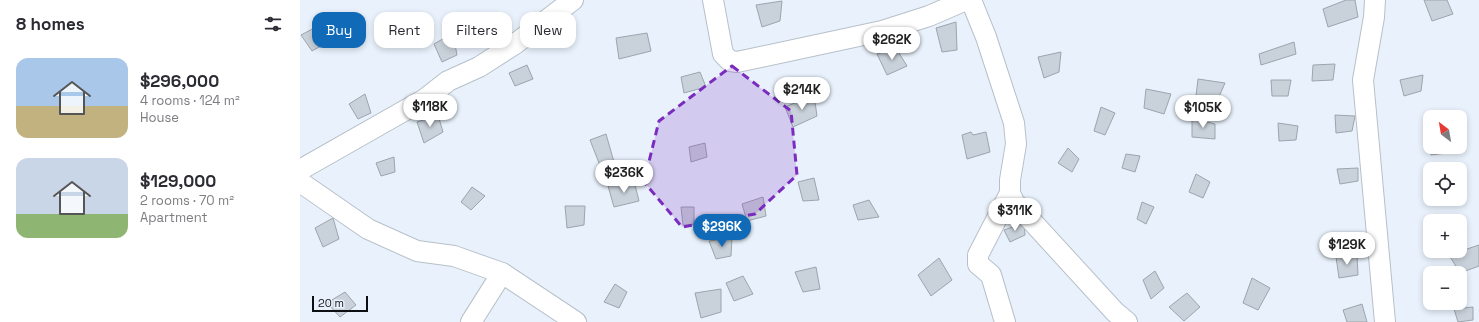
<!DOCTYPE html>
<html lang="en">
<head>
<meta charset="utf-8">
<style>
	:root { --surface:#fff; --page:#f7f7f7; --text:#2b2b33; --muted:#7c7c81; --accent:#106ab7 }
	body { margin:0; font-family:"Space Grotesk",sans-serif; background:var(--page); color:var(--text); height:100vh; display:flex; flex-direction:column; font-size:15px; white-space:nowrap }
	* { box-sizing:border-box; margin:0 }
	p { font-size:13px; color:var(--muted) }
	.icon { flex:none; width:22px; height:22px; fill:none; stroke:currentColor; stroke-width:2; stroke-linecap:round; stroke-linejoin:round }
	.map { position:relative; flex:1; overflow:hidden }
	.sheet { display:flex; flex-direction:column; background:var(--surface); width:300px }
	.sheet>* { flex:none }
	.hud { position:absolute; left:12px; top:12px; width:380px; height:36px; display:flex; gap:8px }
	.needle { width:26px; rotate:329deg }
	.fabs { position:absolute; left:1123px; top:110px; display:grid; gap:8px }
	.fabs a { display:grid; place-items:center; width:44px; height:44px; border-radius:8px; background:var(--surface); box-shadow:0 2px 6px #0003; font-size:20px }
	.scale { position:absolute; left:12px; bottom:10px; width:56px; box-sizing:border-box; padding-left:4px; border:2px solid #0d1013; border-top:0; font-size:11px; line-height:14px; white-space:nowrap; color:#0d1013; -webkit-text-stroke:3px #e9f2fc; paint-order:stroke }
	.price { position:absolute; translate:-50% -34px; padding:0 9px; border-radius:14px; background:#fff; color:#222; font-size:13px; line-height:26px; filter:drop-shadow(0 1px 2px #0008) }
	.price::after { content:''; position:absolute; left:50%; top:24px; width:12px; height:9px; margin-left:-6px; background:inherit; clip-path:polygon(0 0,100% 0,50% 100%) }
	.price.on { background:var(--accent); color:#fff }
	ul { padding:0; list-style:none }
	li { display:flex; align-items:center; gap:12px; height:100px; padding:0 16px }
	li span { display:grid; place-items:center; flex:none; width:112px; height:80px; border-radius:12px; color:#555 }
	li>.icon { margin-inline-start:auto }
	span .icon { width:48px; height:48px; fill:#fffc; stroke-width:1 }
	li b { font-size:17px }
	h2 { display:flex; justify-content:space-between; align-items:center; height:48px; padding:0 16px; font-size:17px }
	.tag { padding:0 14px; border-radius:12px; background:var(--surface); box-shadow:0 2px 6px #0003; font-size:14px; line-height:36px }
	.tag.on { background:var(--accent); color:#fff }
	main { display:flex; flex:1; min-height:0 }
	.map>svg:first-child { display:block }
	.building { fill:#c9d1da; stroke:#9ca4ad }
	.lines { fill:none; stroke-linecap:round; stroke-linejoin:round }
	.street-casing { stroke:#b7c0c9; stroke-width:22 }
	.street { stroke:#fff; stroke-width:20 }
	.marked { fill:#7b2cbf; fill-opacity:0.2; stroke:#7b2cbf; stroke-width:3; stroke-dasharray:8 5; stroke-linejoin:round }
</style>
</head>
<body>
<main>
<section class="sheet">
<h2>8 homes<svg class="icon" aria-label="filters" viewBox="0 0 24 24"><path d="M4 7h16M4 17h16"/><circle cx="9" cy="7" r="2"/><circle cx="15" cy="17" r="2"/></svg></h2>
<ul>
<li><span style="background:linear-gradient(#a9c7e8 60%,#c2b280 0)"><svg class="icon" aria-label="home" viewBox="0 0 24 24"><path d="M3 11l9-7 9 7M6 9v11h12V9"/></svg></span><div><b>$296,000</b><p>4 rooms · 124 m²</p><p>House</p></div></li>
<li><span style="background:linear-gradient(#c9d6e8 70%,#8fb573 0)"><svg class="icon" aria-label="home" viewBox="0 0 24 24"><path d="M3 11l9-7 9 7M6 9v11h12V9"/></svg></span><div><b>$129,000</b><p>2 rooms · 70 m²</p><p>Apartment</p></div></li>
</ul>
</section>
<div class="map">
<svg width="1179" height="322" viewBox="0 0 1179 322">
	<rect width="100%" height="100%" fill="#e9f2fc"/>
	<g class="building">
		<path d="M1046,0H1055L1058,17L1028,27L1023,9Z"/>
		<path d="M1124,0H1147L1153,14L1132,21Z"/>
		<path d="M482,1L480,21L462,27L456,5Z"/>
		<path d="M195,19L206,42L193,49L177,26Z"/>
		<path d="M656,22L657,50L642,52L636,28Z"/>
		<path d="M122,24L120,39L99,45L97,32Z"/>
		<path d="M18,26L28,42L12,51L1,35Z"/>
		<path d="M153,33L157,55L142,62L134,44Z"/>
		<path d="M347,33L351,51L319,59L316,38Z"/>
		<path d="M994,42L996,54L961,65L959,54Z"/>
		<path d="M596,48L607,66L587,75L577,54Z"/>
		<path d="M761,52L759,72L744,78L738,57Z"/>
		<path d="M1035,64L1033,80L1012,81L1013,65Z"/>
		<path d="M227,65L233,79L215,86L209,73Z"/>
		<path d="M400,72L406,87L384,93L381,77Z"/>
		<path d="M1123,75L1121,91L1104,96L1100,80Z"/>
		<path d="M898,79L925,83L918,99L896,96Z"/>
		<path d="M971,80H991L988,96H972Z"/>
		<path d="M846,89L871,94L864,114L844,108Z"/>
		<path d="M65,94L71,113L58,119L49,104Z"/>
		<path d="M514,95L517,116L493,127L485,107Z"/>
		<path d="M801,107L815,113L805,135L794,131Z"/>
		<path d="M138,115L143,132L124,143L117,122Z"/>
		<path d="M1035,115L1055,116L1052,131L1036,133Z"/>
		<path d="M892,118L915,124V139L892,137Z"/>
		<path d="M978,123L998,126L996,140L979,141Z"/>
		<path d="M671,132L673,135L686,132L690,152L667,159L662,135Z"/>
		<path d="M306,134L314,162L301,168L290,140Z"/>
		<path d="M1127,138H1130V147H1145L1146,153L1131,155Z"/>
		<path d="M405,143L407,157L391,162L389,147Z"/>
		<path d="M768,148L779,159L772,172L758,163Z"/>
		<path d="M826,154L840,156L835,172L822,168Z"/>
		<path d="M94,157L95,172L81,176L76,163Z"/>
		<path d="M1058,168V181L1040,184L1037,169Z"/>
		<path d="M896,174L910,182L903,198L889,192Z"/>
		<path d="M514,178L519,200L503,201L498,182Z"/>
		<path d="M334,181L339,201L314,207L308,186Z"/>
		<path d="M172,187L185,196L171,210L161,202Z"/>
		<path d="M463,197L466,216L447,221L442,204Z"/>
		<path d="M569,200L579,217L558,220L553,205Z"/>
		<path d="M842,202L854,207L846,224L837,219Z"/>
		<path d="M265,206H285L284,225L267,228Z"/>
		<path d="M381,207H394V225H383Z"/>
		<path d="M33,218L39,239L23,247L15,228Z"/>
		<path d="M724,223L725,235L710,242L704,230Z"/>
		<path d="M432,238L431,256L416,259L409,241Z"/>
		<path d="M1179,245V266L1160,273L1149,255Z"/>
		<path d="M1057,255L1058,275L1039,278L1036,257Z"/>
		<path d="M639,258L652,280L631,296L618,275Z"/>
		<path d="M516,267L520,289L503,292L495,272Z"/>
		<path d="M855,271L864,288L851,299L843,280Z"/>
		<path d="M443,276L453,294L434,301L426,283Z"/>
		<path d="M952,278L970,288L958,310L943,303Z"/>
		<path d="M315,284L327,292L319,308L304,302Z"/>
		<path d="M421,289V312L401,318L395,293Z"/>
		<path d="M45,292L56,305L40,317L27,303Z"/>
		<path d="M887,293L900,307L884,321L869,307Z"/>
		<path d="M1062,304L1067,322H1047L1043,310Z"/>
		<path d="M1173,307V320L1158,322L1154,309Z"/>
	</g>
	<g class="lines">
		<defs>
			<g id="street">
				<path d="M413,0L423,54L430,61L437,62L582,31L629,16L666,0"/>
				<path d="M671,0L686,37L714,123L716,144L710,180V193L714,202L728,217L815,312L827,322"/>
				<path d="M1075,0L1074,17L1063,80L1085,322"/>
				<path d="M0,170L125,99L148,81L179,67L215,44L273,0"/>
				<path d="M0,182L68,229L117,251L154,256L202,273L276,322"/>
				<path d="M171,322L202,273"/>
				<path d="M705,322L691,275L678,264V255L710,193"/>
			</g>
		</defs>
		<use href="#street" class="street-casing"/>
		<use href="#street" class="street"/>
	</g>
	<path class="marked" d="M432,66L491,111L497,175L455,214L382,227L344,182L359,121Z"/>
</svg>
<div class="fabs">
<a><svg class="needle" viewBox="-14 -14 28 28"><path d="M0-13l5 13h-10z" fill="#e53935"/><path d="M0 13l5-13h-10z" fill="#7c7c81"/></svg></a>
<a><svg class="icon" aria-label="locate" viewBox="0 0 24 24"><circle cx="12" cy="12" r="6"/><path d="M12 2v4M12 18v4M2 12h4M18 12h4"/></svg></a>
<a>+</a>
<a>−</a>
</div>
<div class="scale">20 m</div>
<b class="price" style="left:592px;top:61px">$262K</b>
<b class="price" style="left:502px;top:111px">$214K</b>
<b class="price" style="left:130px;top:128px">$118K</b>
<b class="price" style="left:903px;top:129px">$105K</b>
<b class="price" style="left:324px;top:194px">$236K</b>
<b class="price" style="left:715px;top:232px">$311K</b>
<b class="price on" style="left:422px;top:248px">$296K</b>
<b class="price" style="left:1047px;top:266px">$129K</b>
<div class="hud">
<a class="tag on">Buy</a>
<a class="tag">Rent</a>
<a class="tag">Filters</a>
<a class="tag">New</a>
</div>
</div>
</main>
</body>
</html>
